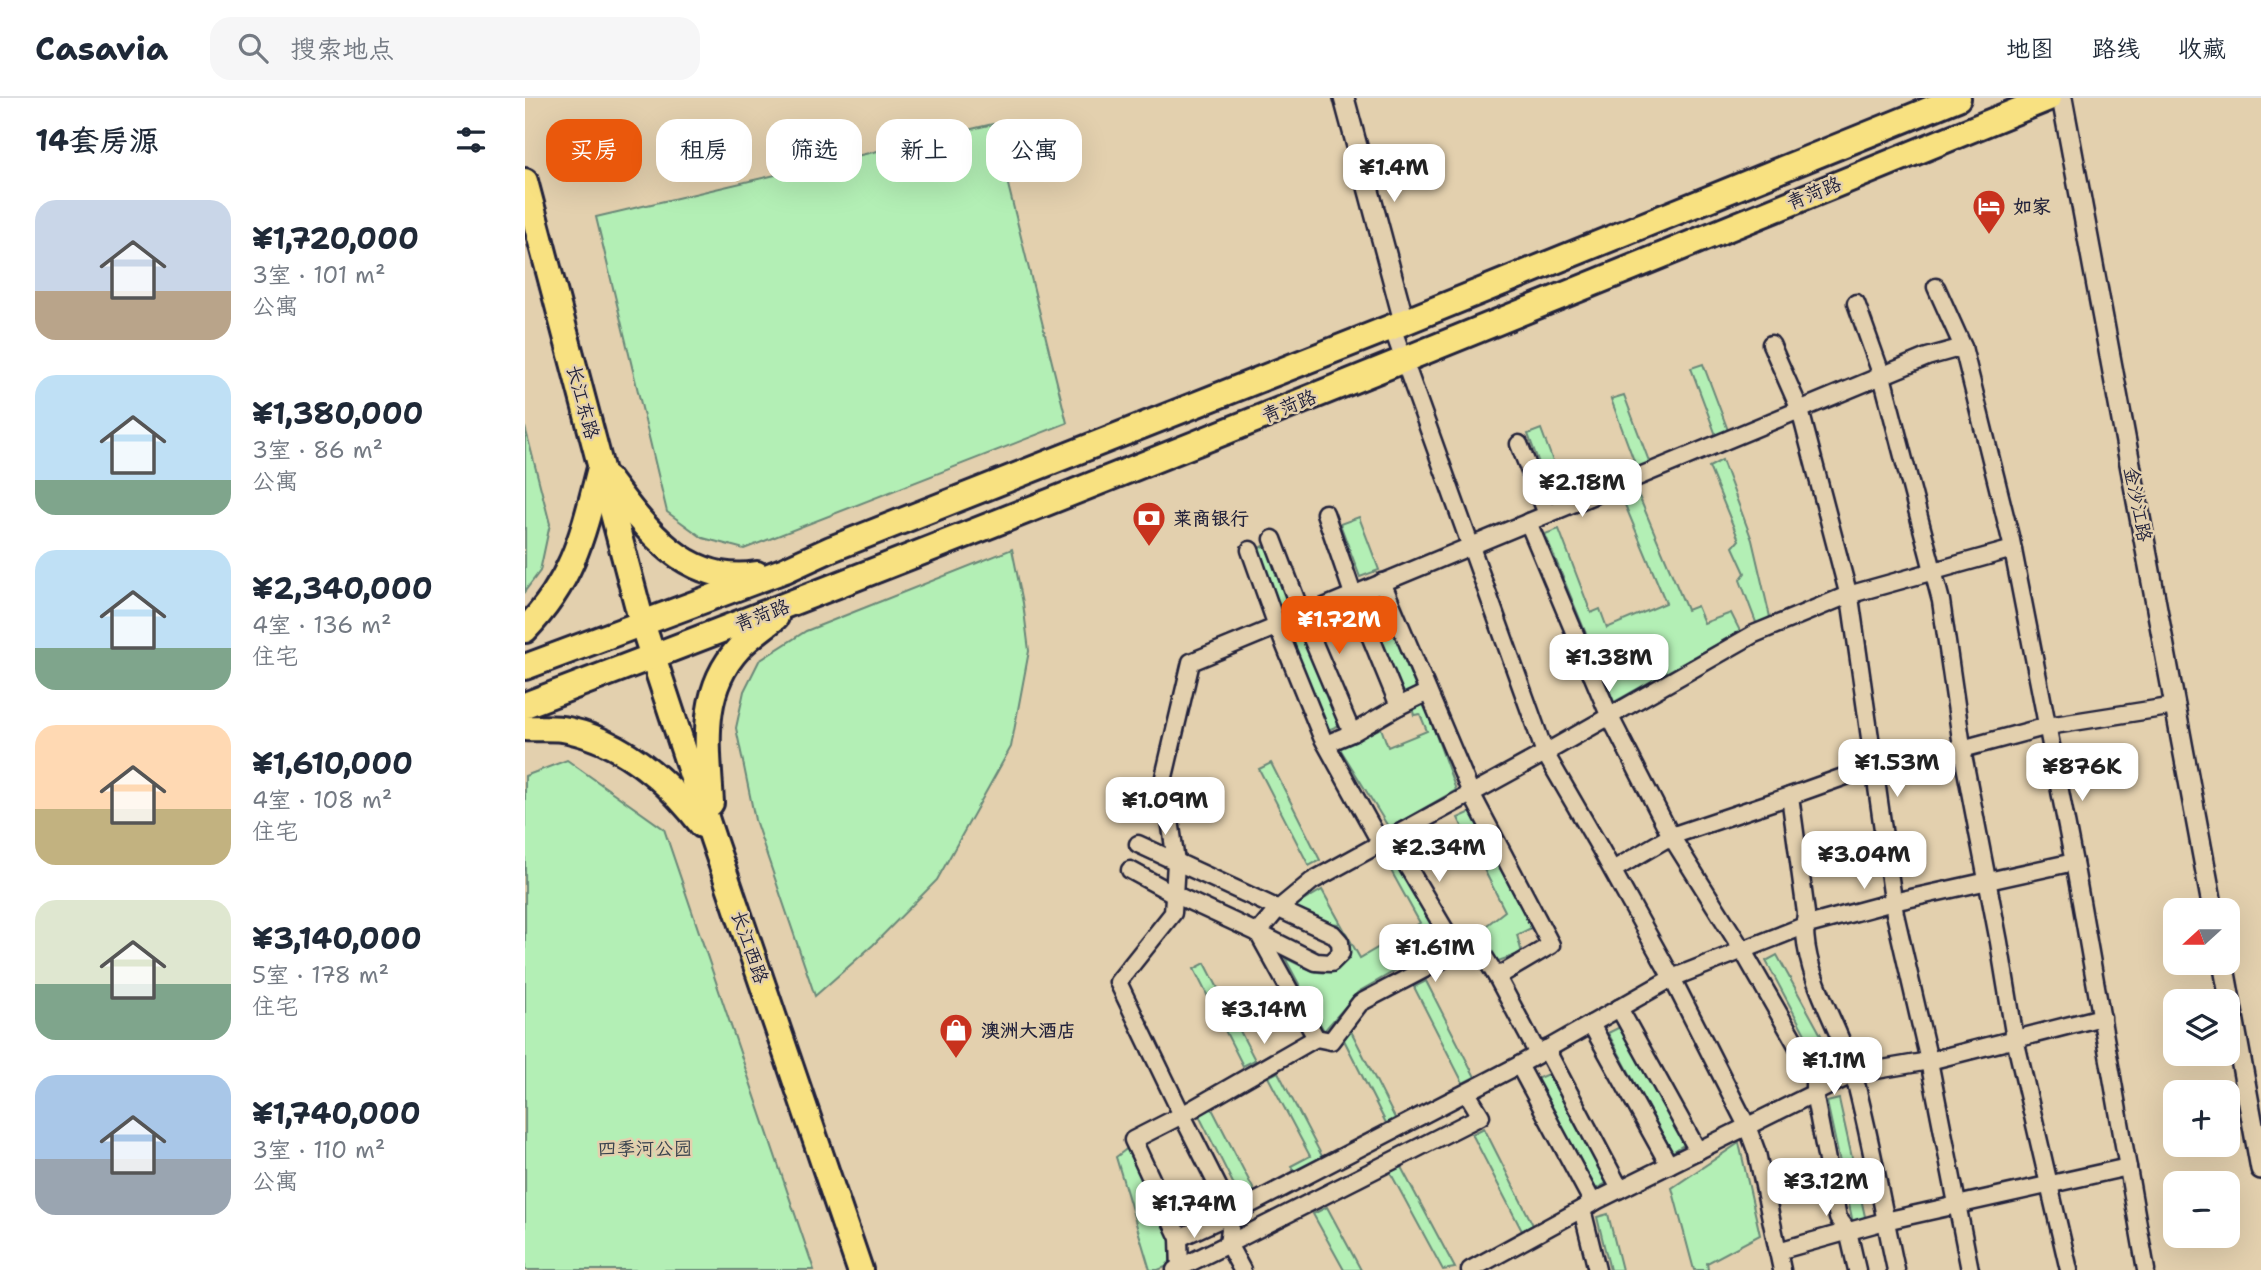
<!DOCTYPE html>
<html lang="zh">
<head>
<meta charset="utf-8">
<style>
	:root { --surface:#fff; --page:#f6f6f7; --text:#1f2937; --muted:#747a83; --line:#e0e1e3; --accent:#ea580c }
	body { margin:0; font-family:"Shantell Sans","LXGW WenKai TC",sans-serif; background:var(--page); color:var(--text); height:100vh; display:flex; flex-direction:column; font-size:26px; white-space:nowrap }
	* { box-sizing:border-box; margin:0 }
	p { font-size:23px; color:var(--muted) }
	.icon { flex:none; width:38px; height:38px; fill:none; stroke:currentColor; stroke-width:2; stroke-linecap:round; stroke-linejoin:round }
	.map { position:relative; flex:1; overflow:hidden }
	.panel { display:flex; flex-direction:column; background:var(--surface); width:525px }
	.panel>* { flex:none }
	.top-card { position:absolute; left:21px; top:21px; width:665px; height:63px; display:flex; gap:14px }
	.needle { width:46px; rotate:249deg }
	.controls { position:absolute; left:1638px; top:800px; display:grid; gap:14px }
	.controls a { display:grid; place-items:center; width:77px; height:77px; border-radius:14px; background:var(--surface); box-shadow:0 7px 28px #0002; font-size:35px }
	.price { position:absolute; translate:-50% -60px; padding:0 16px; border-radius:14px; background:#fff; color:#222; font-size:23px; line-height:46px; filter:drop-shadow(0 2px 4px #0008) }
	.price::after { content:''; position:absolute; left:50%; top:42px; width:21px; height:16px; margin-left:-10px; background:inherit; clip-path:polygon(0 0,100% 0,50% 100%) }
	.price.active { background:var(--accent); color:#fff }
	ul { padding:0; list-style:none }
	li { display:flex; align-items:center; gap:21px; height:175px; padding:0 35px }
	li span { display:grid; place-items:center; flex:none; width:196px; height:140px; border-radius:21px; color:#555 }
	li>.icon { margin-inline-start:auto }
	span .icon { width:84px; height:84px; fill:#fffc; stroke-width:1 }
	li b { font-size:30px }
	h2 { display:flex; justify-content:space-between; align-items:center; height:84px; padding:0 35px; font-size:30px }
	.chip { padding:0 24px; border-radius:21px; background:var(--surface); box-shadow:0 7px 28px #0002; font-size:24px; line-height:63px }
	.chip.active { background:var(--accent); color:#fff }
	header { display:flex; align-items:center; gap:42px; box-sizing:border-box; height:98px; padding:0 35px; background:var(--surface); border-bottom:2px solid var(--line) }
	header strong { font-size:33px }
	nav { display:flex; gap:38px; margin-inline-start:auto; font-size:24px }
	.search { width:490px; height:63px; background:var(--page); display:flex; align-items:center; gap:18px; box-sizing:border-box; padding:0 24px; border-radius:21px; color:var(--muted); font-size:26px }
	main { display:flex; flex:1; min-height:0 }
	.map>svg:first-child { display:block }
	.green { fill:#b3efb5; stroke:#6a8878; stroke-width:2 }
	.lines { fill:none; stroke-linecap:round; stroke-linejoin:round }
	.minor-casing { stroke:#22223b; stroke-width:21 }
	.tertiary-casing { stroke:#22223b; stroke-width:24 }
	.primary-casing { stroke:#22223b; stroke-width:30 }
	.minor { stroke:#e3d0ae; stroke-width:16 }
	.tertiary { stroke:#e3d0ae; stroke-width:19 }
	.primary { stroke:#f8e181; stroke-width:24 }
	.labels { text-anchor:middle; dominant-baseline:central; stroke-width:5; stroke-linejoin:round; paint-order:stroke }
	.street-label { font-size:19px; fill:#22223b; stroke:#e3d0ae }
	.poi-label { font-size:19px; font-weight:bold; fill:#22223b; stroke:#e3d0ae; text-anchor:start }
	.park-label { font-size:19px; fill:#38414d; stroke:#e3d0ae }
</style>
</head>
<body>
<header>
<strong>Casavia</strong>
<div class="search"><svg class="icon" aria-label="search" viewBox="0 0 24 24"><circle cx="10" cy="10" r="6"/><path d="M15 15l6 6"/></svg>搜索地点</div>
<nav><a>地图</a><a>路线</a><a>收藏</a></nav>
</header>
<main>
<section class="panel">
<h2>14套房源<svg class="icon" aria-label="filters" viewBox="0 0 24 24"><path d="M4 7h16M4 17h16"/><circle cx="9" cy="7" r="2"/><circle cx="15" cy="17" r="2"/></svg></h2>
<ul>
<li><span style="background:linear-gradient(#c9d6e8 65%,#b9a48a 0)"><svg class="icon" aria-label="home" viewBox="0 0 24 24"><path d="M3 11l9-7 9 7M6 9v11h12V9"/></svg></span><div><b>¥1,720,000</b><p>3室 · 101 m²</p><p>公寓</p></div></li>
<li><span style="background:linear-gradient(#bfe0f5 75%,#7fa58c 0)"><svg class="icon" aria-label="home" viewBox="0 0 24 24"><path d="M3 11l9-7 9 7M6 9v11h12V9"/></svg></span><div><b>¥1,380,000</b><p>3室 · 86 m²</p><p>公寓</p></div></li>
<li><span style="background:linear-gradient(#bfe0f5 70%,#7fa58c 0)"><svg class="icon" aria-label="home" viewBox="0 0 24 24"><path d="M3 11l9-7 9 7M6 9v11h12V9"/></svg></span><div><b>¥2,340,000</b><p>4室 · 136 m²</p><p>住宅</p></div></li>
<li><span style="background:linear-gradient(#ffd9b3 60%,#c2b280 0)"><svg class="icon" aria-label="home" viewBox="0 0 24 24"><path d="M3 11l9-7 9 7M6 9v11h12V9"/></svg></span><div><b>¥1,610,000</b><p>4室 · 108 m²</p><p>住宅</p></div></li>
<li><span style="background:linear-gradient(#dfe7d0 60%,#7fa58c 0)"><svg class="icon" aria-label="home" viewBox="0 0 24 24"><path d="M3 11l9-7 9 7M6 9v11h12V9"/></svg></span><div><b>¥3,140,000</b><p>5室 · 178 m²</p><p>住宅</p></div></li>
<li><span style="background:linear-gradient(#a9c7e8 60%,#9aa5b1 0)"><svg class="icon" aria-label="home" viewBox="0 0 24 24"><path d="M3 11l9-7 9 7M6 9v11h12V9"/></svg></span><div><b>¥1,740,000</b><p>3室 · 110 m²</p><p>公寓</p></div></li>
</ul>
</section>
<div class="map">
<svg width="1736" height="1172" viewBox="0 0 1736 1172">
	<rect width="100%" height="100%" fill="#e3d0ae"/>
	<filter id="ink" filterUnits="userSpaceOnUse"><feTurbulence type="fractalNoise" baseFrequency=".0143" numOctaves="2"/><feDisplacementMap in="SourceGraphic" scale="14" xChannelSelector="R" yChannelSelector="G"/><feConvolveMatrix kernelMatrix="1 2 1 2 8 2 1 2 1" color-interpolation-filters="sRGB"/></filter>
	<g filter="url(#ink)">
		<g class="green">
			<path d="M468,26L542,325L219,451L178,440L142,414L71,119Z"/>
			<path d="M1178,266L1204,335L1192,340L1166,270Z"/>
			<path d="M1099,297L1125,366L1112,371L1086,301Z"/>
			<path d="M0,329L25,426L15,473L0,493Z"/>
			<path d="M1016,331L1042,401L1029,405L1003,336Z"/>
			<path d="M1197,362L1227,442L1245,519L1232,527L1215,482L1220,475L1208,449L1214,442L1184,369Z"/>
			<path d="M1113,396L1162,512L1172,508L1179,525L1206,515L1215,533L1089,604L1020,436L1034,431L1066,515L1075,511L1082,530L1141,505L1098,402Z"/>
			<path d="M834,419L854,472L835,479L815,426Z"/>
			<path d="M744,446L768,507L755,512L731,451Z"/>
			<path d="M487,451L498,505L504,553L486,649L412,782L348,847L290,898L230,722L211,630L219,593L234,563L281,533Z"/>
			<path d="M851,492L892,592L879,597L838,497Z"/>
			<path d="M773,527L815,627L803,632L761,532Z"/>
			<path d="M899,604L931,692L864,730L814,649L856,630L863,649L902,633L895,616L889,617L887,610Z"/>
			<path d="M42,662L139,731L289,1172H0V678Z"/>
			<path d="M746,665L795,762L784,768L734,671Z"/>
			<path d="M946,714L994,806L1008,829L992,837L997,855L970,864L953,834L980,813L933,720Z"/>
			<path d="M866,756L917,846L833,894L799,933L760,860C777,868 798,883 815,868C819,865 822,858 825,853L813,826L805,825L768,809L797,792L835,860L895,825L859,760Z"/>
			<path d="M1252,857L1307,957L1296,966L1241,863Z"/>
			<path d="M680,865L730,962L718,968L669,871Z"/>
			<path d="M901,883L950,979L938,985L889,889Z"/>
			<path d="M1097,928L1160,1046L1147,1054L1083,935Z"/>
			<path d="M825,931L871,1022L862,1027L818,940Z"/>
			<path d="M753,974L799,1062L771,1077L766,1068L785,1058L743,979Z"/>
			<path d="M1023,976L1082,1085L1071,1091L1011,981Z"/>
			<path d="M1314,1001L1341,1123L1328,1125L1302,1004Z"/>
			<path d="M684,1005L732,1098L718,1105L671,1012Z"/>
			<path d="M959,1030L1008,1127L997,1133L947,1036Z"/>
			<path d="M1214,1045L1235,1137L1182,1165L1183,1172H1169L1147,1090Z"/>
			<path d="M604,1049L645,1135V1167L633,1172H625L591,1059Z"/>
			<path d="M876,1069L930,1170L918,1172L865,1074Z"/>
			<path d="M802,1109L836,1172H819L788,1116Z"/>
			<path d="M1083,1116L1097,1172H1085L1072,1119Z"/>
		</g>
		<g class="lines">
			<defs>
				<g id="minor">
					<path d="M1411,189L1438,249L1486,442L1551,775L1621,1172"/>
					<path d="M1331,205L1357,278L1416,503L1439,662L1474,844L1490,941L1544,1172"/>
					<path d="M867,229L1020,655L1075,750L1147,880L1222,1028L1232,1055L1257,1172"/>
					<path d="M1246,246L1275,312L1326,506L1370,816L1404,963L1445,1172"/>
					<path d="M994,346L1022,416"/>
					<path d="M800,415L828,496L874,608L827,635"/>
					<path d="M1003,424L1084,617L1146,738L1218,853L1289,977V995L1313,1120L1323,1133L1332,1172"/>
					<path d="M748,441L777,517L827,635L801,646"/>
					<path d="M725,452L752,528L797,639L855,744"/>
					<path d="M857,484L946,695L1026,847L972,879"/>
					<path d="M874,608L903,594"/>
					<path d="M865,739L932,852"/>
					<path d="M613,746L808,836L815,844L816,855L806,865L791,864L733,835L752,812L787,783L1020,655L1229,536L1323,497L1488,451"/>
					<path d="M605,772L649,796L733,835L791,940L657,1017L707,1116L654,1140"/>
					<path d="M1088,772L1146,738L1265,698"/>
					<path d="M1094,910L1173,1053"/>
					<path d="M1066,926L1144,1067"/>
					<path d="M791,940L806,943L835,905L915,863L949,842L972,879L1013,956"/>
					<path d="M1021,951L1095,1091"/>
					<path d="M994,967L1068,1105"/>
					<path d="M942,995L956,1018L703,1146L707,1116L994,967L1147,880L1279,828L1368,804L1549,764"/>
					<path d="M1057,1111L1072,1172"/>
					<path d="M1253,1153L1360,1123L1603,1069"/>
					<path d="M650,1172L703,1146L717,1172"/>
					<path d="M655,1172L654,1140L608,1042L657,1017L593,884L648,815L651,764L639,679L666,564L1402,259L1438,249"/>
					<path d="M945,1172L1075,1101L1328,976L1404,963L1577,919"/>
					<path d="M1371,1172C1357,1108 1346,1041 1329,978C1314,924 1273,872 1281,815L1265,698L1349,668L1437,651L1523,628L1650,608"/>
				</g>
				<g id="tertiary">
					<path d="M819,0L879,223"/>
					<path d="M1537,0L1688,812"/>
					<path d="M1698,864L1736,1071"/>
				</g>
				<g id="primary">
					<path d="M0,83L117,525L188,741L335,1172"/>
					<path d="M83,381C120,431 162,488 232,476"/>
					<path d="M0,532C49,481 58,436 75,370"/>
					<path d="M0,569L260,472L306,451L867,229L1433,0"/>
					<path d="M0,607C511,414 1017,206 1524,0"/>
					<path d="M0,630C14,631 30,629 43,632C98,644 143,683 177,727"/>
					<path d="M186,705C183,651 173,594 214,550C225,538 239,529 251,519"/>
				</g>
			</defs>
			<use href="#minor" class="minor-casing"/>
			<use href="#tertiary" class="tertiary-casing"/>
			<use href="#primary" class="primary-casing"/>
			<use href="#minor" class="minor"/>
			<use href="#tertiary" class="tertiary"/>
			<use href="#primary" class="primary"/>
		</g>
	</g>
	<defs>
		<symbol id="hotel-pin" viewBox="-11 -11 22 30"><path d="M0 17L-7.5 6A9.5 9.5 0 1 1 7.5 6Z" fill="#c8321e" stroke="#e3d0ae"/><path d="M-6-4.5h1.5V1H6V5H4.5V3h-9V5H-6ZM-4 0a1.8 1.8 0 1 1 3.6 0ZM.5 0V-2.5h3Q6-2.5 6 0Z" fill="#fff"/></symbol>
		<symbol id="bank-pin" viewBox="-11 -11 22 30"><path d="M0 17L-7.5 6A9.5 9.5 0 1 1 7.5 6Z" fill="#c8321e" stroke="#e3d0ae"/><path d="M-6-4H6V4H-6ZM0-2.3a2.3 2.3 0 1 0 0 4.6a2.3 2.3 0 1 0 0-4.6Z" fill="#fff"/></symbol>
		<symbol id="shop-pin" viewBox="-11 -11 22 30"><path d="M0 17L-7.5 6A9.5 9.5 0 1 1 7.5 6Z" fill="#c8321e" stroke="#e3d0ae"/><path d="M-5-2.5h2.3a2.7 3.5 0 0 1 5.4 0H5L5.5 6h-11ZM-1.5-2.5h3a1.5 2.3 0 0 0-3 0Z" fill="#fff"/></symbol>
	</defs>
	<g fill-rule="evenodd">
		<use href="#hotel-pin" x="1445" y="89" width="38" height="52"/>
		<use href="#bank-pin" x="605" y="401" width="38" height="52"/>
		<use href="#shop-pin" x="412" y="913" width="38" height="52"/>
	</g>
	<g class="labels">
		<g class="street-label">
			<text transform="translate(1289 95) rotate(-22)">青菏路</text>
			<text transform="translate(58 304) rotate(75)">长江东路</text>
			<text transform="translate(764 308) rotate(-22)">青菏路</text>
			<text transform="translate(1613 406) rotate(79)">金沙江路</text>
			<text transform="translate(237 517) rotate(-21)">青菏路</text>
			<text transform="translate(225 849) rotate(71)">长江西路</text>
		</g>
		<g class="poi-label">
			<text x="1488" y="108">如家</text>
			<text x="648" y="420">莱商银行</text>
			<text x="456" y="932">澳洲大酒店</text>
		</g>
		<g class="park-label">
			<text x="120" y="1050">四季河公园</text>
		</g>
	</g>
</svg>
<div class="controls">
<a><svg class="needle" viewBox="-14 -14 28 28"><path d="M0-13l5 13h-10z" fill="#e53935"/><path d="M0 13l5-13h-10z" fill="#747a83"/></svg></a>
<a><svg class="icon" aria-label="layers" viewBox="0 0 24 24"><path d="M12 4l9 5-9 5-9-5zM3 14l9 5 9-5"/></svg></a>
<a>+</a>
<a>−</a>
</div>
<b class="price" style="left:869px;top:106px">¥1.4M</b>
<b class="price" style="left:1057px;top:421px">¥2.18M</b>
<b class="price active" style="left:814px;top:558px">¥1.72M</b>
<b class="price" style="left:1084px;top:596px">¥1.38M</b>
<b class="price" style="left:1372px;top:701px">¥1.53M</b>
<b class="price" style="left:1557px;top:705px">¥876K</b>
<b class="price" style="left:640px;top:739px">¥1.09M</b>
<b class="price" style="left:914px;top:786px">¥2.34M</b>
<b class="price" style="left:1339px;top:793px">¥3.04M</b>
<b class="price" style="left:910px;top:886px">¥1.61M</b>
<b class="price" style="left:739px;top:948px">¥3.14M</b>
<b class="price" style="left:1309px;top:999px">¥1.1M</b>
<b class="price" style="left:1301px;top:1120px">¥3.12M</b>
<b class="price" style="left:669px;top:1142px">¥1.74M</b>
<div class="top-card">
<a class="chip active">买房</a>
<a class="chip">租房</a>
<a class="chip">筛选</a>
<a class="chip">新上</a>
<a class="chip">公寓</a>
</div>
</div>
</main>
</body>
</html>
